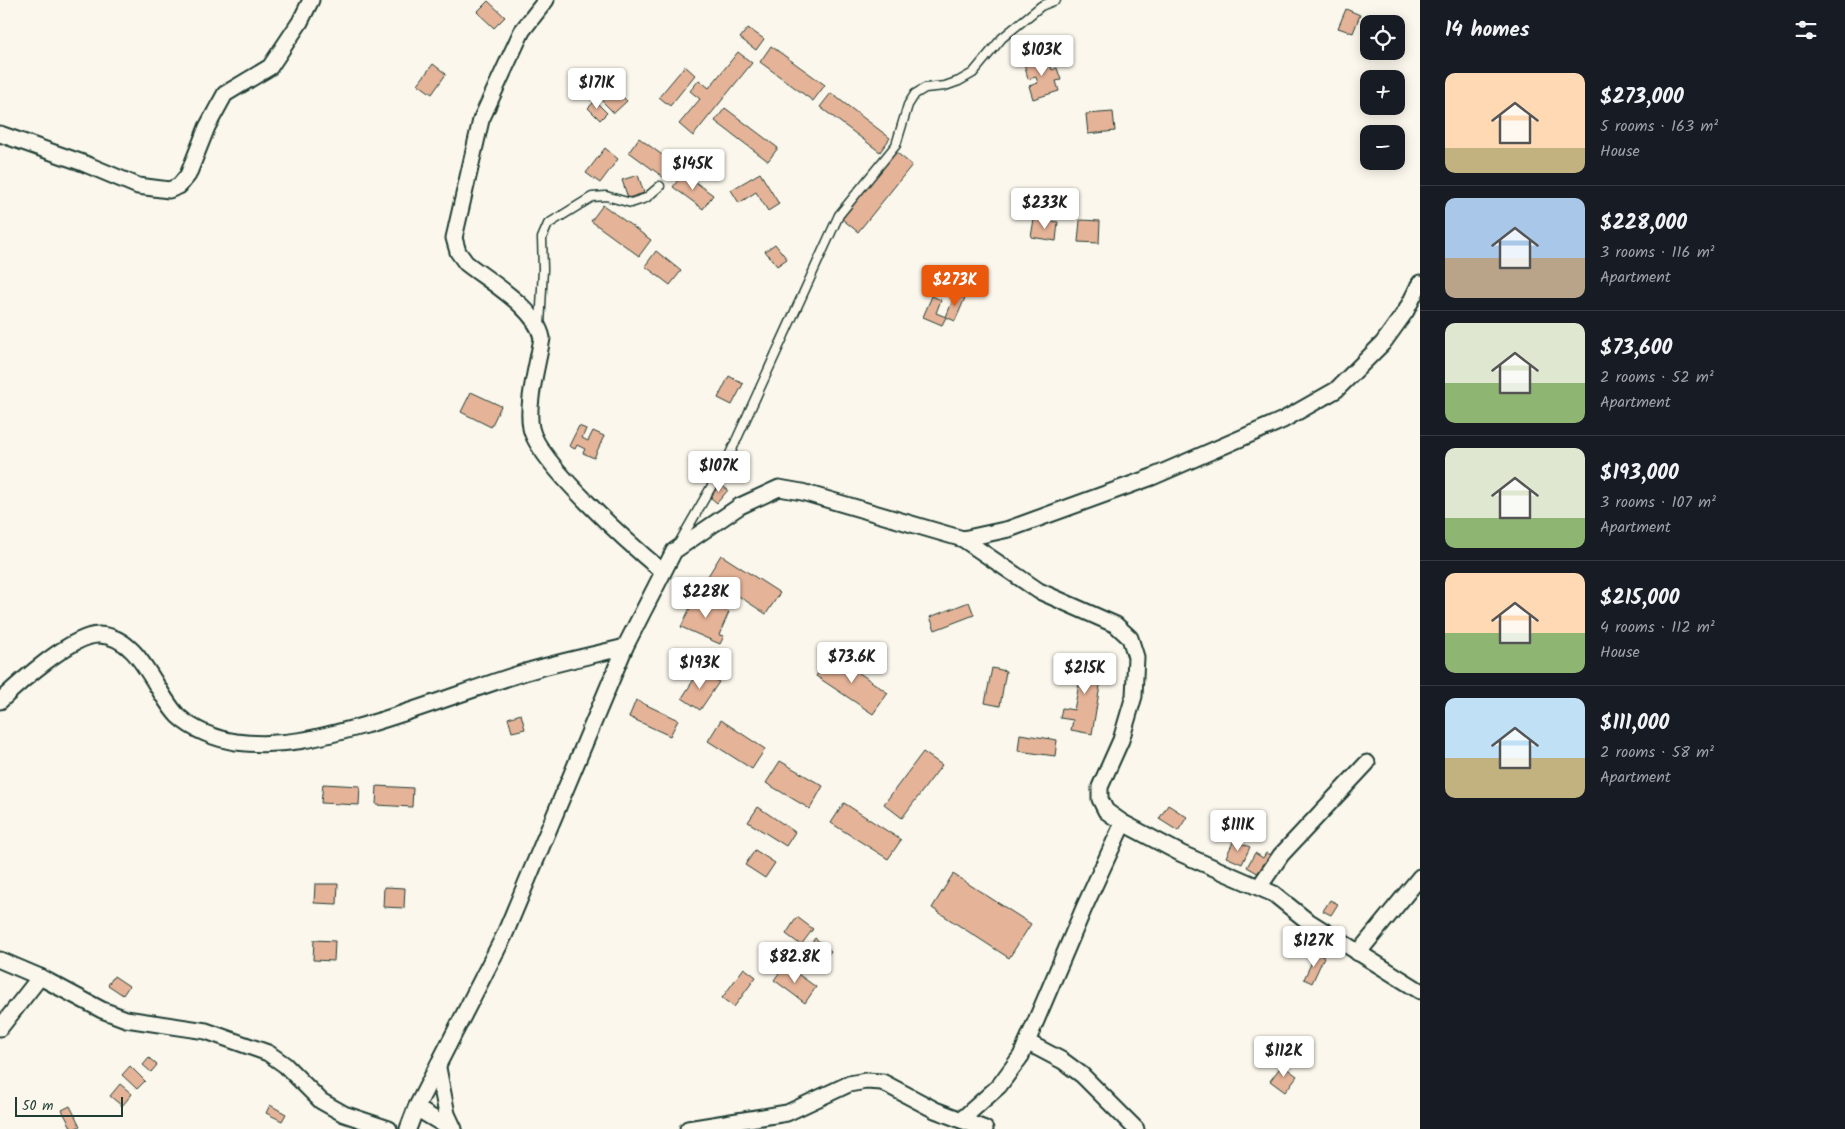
<!DOCTYPE html>
<html lang="en">
<head>
<meta charset="utf-8">
<style>
	:root { --surface:#171b24; --page:#242831; --text:#f1f3f6; --muted:#9ea1a6; --line:#363941; --accent:#ea580c }
	body { margin:0; font-family:Kalam,sans-serif; background:var(--page); color:var(--text); height:100vh; display:flex; flex-direction:column; font-size:19px; white-space:nowrap }
	* { box-sizing:border-box; margin:0 }
	p { font-size:16px; color:var(--muted) }
	.icon { flex:none; width:28px; height:28px; fill:none; stroke:currentColor; stroke-width:2; stroke-linecap:round; stroke-linejoin:round }
	.map { position:relative; flex:1; overflow:hidden }
	.side { display:flex; flex-direction:column; background:var(--surface); width:425px }
	.side>* { flex:none }
	.tools { position:absolute; left:1360px; top:15px; display:grid; gap:10px }
	.tools a { display:grid; place-items:center; width:45px; height:45px; border-radius:10px; background:var(--surface); box-shadow:0 2px 12px #0003; font-size:25px }
	.scale { position:absolute; left:15px; bottom:12px; width:108px; box-sizing:border-box; padding-left:5px; border:2px solid #1f3d34; border-top:0; font-size:14px; line-height:18px; white-space:nowrap; color:#1f3d34; -webkit-text-stroke:4px #fbf7ec; paint-order:stroke }
	.price { position:absolute; translate:-50% -42px; padding:0 11px; border-radius:5px; background:#fff; color:#222; font-size:16px; line-height:32px; filter:drop-shadow(0 1px 2px #0008) }
	.price::after { content:''; position:absolute; left:50%; top:30px; width:15px; height:11px; margin-left:-8px; background:inherit; clip-path:polygon(0 0,100% 0,50% 100%) }
	.price.current { background:var(--accent); color:#fff }
	ul { padding:0; list-style:none }
	li { display:flex; align-items:center; gap:15px; height:125px; padding:0 25px }
	li+li { border-top:1px solid var(--line) }
	li span { display:grid; place-items:center; flex:none; width:140px; height:100px; border-radius:10px; color:#555 }
	li>.icon { margin-inline-start:auto }
	span .icon { width:60px; height:60px; fill:#fffc; stroke-width:1 }
	li b { font-size:21px }
	h2 { display:flex; justify-content:space-between; align-items:center; height:60px; padding:0 25px; font-size:21px }
	main { display:flex; flex:1; min-height:0 }
	.map>svg:first-child { display:block }
	.building { fill:#e5b398; stroke:#1f3d34 }
	.lines { fill:none; stroke-linecap:round; stroke-linejoin:round }
	.service-casing { stroke:#1f3d34; stroke-width:11 }
	.minor-casing { stroke:#1f3d34; stroke-width:19 }
	.service { stroke:#fbf7ec; stroke-width:8 }
	.minor { stroke:#fbf7ec; stroke-width:15 }
</style>
</head>
<body>
<main>
<div class="map">
<svg width="1420" height="1129" viewBox="0 0 1420 1129">
	<rect width="100%" height="100%" fill="#fbf7ec"/>
	<filter id="ink" filterUnits="userSpaceOnUse"><feTurbulence type="fractalNoise" baseFrequency=".02" numOctaves="2"/><feDisplacementMap in="SourceGraphic" scale="10" xChannelSelector="R" yChannelSelector="G"/><feConvolveMatrix kernelMatrix="1 2 1 2 8 2 1 2 1" color-interpolation-filters="sRGB"/></filter>
	<g filter="url(#ink)">
		<g class="building">
			<path d="M488,1L505,17L494,28L477,12Z"/>
			<path d="M1346,9L1360,15L1353,33L1338,28Z"/>
			<path d="M748,28L764,39L756,50L740,38Z"/>
			<path d="M771,46L825,85L813,101L760,62Z"/>
			<path d="M738,52L752,63L693,136L679,124L700,99L690,91L699,80L709,88Z"/>
			<path d="M1048,56L1052,70L1057,68L1061,80L1056,81L1059,91L1033,99L1029,86L1038,83L1036,77L1028,79L1024,63Z"/>
			<path d="M433,64L446,74L432,94L418,84Z"/>
			<path d="M685,66L695,75L670,106L659,97Z"/>
			<path d="M611,85L627,101L614,113L599,98Z"/>
			<path d="M831,93L890,138L880,152L820,107Z"/>
			<path d="M595,101L607,113L600,120L588,108Z"/>
			<path d="M725,108L778,148L768,161L715,121Z"/>
			<path d="M1113,112L1115,131L1088,134L1086,114Z"/>
			<path d="M639,138L673,163L663,177L629,152Z"/>
			<path d="M605,148L618,159L600,183L586,173Z"/>
			<path d="M896,152L912,165L858,232L842,219Z"/>
			<path d="M683,173L713,195L703,209L673,187Z"/>
			<path d="M760,173L779,204L768,211L756,192L739,203L731,190Z"/>
			<path d="M638,175L644,193L628,198L622,180Z"/>
			<path d="M603,205L651,240L639,256L591,221Z"/>
			<path d="M1034,219L1058,222L1056,241L1031,237Z"/>
			<path d="M1080,220L1100,221L1099,243L1078,242Z"/>
			<path d="M775,244L787,259L777,266L765,251Z"/>
			<path d="M656,251L681,271L670,285L645,266Z"/>
			<path d="M955,294L965,298L955,321L946,317Z"/>
			<path d="M932,296L941,300L936,313L946,317L942,325L923,317Z"/>
			<path d="M729,376L743,384L732,405L718,398Z"/>
			<path d="M471,392L501,406L491,427L461,412Z"/>
			<path d="M579,426L586,429L582,438L588,441L593,431L604,436L594,458L583,453L585,449L577,445L575,449L569,446Z"/>
			<path d="M720,484L728,490L717,503L710,497Z"/>
			<path d="M721,555L780,593L766,614L708,576Z"/>
			<path d="M697,593L718,602L716,606L729,612L719,635L724,636L720,644L681,627Z"/>
			<path d="M969,602L974,615L935,630L930,617Z"/>
			<path d="M832,654L888,693L873,714L816,676Z"/>
			<path d="M1083,658L1104,662L1092,734L1071,730L1073,720L1060,718L1062,708L1074,710L1080,679L1065,676L1067,665L1082,667Z"/>
			<path d="M992,668L1006,671L1000,706L985,703Z"/>
			<path d="M700,670L719,682L700,710L682,698Z"/>
			<path d="M636,700L678,720L670,736L629,717Z"/>
			<path d="M521,714L525,729L512,732L508,718Z"/>
			<path d="M721,720L765,749L752,769L708,741Z"/>
			<path d="M1020,734L1057,740L1055,756L1018,751Z"/>
			<path d="M923,752L942,765L902,818L884,804Z"/>
			<path d="M780,761L823,786L810,809L766,783Z"/>
			<path d="M323,784L360,786L359,805L321,803Z"/>
			<path d="M377,786L413,788L412,807L376,805Z"/>
			<path d="M844,803L901,840L888,859L831,823Z"/>
			<path d="M1168,805L1187,817L1178,831L1159,819Z"/>
			<path d="M758,807L795,832L786,846L748,822Z"/>
			<path d="M1234,840L1250,847L1242,864L1226,857Z"/>
			<path d="M755,850L775,863L765,878L745,865Z"/>
			<path d="M1255,853L1263,858L1266,853L1272,856L1261,875L1247,867Z"/>
			<path d="M953,874L1031,924L1009,958L932,908Z"/>
			<path d="M315,884H338L337,904L314,903Z"/>
			<path d="M384,887L405,888L404,908L383,907Z"/>
			<path d="M1330,900L1338,904L1331,915L1323,911Z"/>
			<path d="M797,917L813,929L801,945L786,934Z"/>
			<path d="M815,938L831,951L819,966L804,953Z"/>
			<path d="M314,940L335,941L334,961L313,960Z"/>
			<path d="M1316,953L1324,957L1312,983L1304,979Z"/>
			<path d="M785,965L816,987L805,1003L774,980Z"/>
			<path d="M744,968L756,977L734,1007L722,998Z"/>
			<path d="M114,976L129,986L123,995L108,985Z"/>
			<path d="M149,1058L157,1065L151,1072L143,1065Z"/>
			<path d="M1282,1065L1297,1076L1285,1092L1270,1081Z"/>
			<path d="M130,1066L145,1081L137,1089L122,1075Z"/>
			<path d="M120,1084L132,1094L122,1106L110,1096Z"/>
			<path d="M270,1105L286,1114L282,1121L266,1113Z"/>
			<path d="M70,1106L80,1126L74,1129H72L62,1110Z"/>
		</g>
		<g class="lines">
			<defs>
				<g id="service">
					<path d="M540,326L543,269L542,238L548,224L592,197L606,196L631,203L646,198L660,186"/>
					<path d="M679,543L729,456L839,215L896,145L908,105L915,94L925,88L945,86L959,81L973,73L1002,38L1041,6L1056,0"/>
				</g>
				<g id="minor">
					<path d="M546,0L522,31L481,120L454,238L458,252L466,263C490,282 536,308 542,338C538,364 526,403 531,428C538,463 633,547 663,572"/>
					<path d="M0,134L83,163L138,186L169,190L179,186L188,175L207,127L225,94L270,67L300,22L311,0"/>
					<path d="M963,539L1039,591L1116,625L1130,638L1136,657L1134,696L1121,740L1100,787V799L1106,811L1123,823L1182,854L1274,894L1305,919L1420,991"/>
					<path d="M0,701C19,683 73,634 99,635C140,636 154,691 178,716C193,730 216,739 236,742C285,748 322,737 369,724C420,709 469,690 519,674C554,663 590,656 625,647"/>
					<path d="M1259,887L1281,855L1367,763"/>
					<path d="M1358,953L1420,877"/>
					<path d="M0,960L40,977L102,1010L126,1019L206,1031L268,1053L285,1065L321,1101L344,1114L389,1129"/>
					<path d="M0,1028L40,977"/>
					<path d="M1027,1042L1063,1061L1082,1075L1136,1129"/>
					<path d="M438,1068L447,1114L454,1129"/>
					<path d="M416,1108L451,1129"/>
					<path d="M961,1120L999,1086L1021,1056L1084,908L1123,823"/>
					<path d="M408,1129L416,1108L504,936L625,647L674,551L740,506L779,488L802,492L963,539L1009,529L1152,477L1283,420L1336,390L1383,343L1406,311L1420,283"/>
					<path d="M688,1129L787,1113L849,1084L866,1081L882,1082L935,1110L985,1129"/>
				</g>
			</defs>
			<use href="#service" class="service-casing"/>
			<use href="#minor" class="minor-casing"/>
			<use href="#service" class="service"/>
			<use href="#minor" class="minor"/>
		</g>
	</g>
</svg>
<div class="tools">
<a><svg class="icon" aria-label="locate" viewBox="0 0 24 24"><circle cx="12" cy="12" r="6"/><path d="M12 2v4M12 18v4M2 12h4M18 12h4"/></svg></a>
<a>+</a>
<a>−</a>
</div>
<div class="scale">50 m</div>
<b class="price" style="left:1042px;top:77px">$103K</b>
<b class="price" style="left:597px;top:110px">$171K</b>
<b class="price" style="left:693px;top:191px">$145K</b>
<b class="price" style="left:1045px;top:230px">$233K</b>
<b class="price current" style="left:955px;top:307px">$273K</b>
<b class="price" style="left:719px;top:493px">$107K</b>
<b class="price" style="left:706px;top:619px">$228K</b>
<b class="price" style="left:852px;top:684px">$73.6K</b>
<b class="price" style="left:700px;top:690px">$193K</b>
<b class="price" style="left:1085px;top:695px">$215K</b>
<b class="price" style="left:1238px;top:852px">$111K</b>
<b class="price" style="left:1314px;top:968px">$127K</b>
<b class="price" style="left:795px;top:984px">$82.8K</b>
<b class="price" style="left:1284px;top:1078px">$112K</b>
</div>
<section class="side">
<h2>14 homes<svg class="icon" aria-label="filters" viewBox="0 0 24 24"><path d="M4 7h16M4 17h16"/><circle cx="9" cy="7" r="2"/><circle cx="15" cy="17" r="2"/></svg></h2>
<ul>
<li><span style="background:linear-gradient(#ffd9b3 75%,#c2b280 0)"><svg class="icon" aria-label="home" viewBox="0 0 24 24"><path d="M3 11l9-7 9 7M6 9v11h12V9"/></svg></span><div><b>$273,000</b><p>5 rooms · 163 m²</p><p>House</p></div></li>
<li><span style="background:linear-gradient(#a9c7e8 60%,#b9a48a 0)"><svg class="icon" aria-label="home" viewBox="0 0 24 24"><path d="M3 11l9-7 9 7M6 9v11h12V9"/></svg></span><div><b>$228,000</b><p>3 rooms · 116 m²</p><p>Apartment</p></div></li>
<li><span style="background:linear-gradient(#dfe7d0 60%,#8fb573 0)"><svg class="icon" aria-label="home" viewBox="0 0 24 24"><path d="M3 11l9-7 9 7M6 9v11h12V9"/></svg></span><div><b>$73,600</b><p>2 rooms · 52 m²</p><p>Apartment</p></div></li>
<li><span style="background:linear-gradient(#dfe7d0 70%,#8fb573 0)"><svg class="icon" aria-label="home" viewBox="0 0 24 24"><path d="M3 11l9-7 9 7M6 9v11h12V9"/></svg></span><div><b>$193,000</b><p>3 rooms · 107 m²</p><p>Apartment</p></div></li>
<li><span style="background:linear-gradient(#ffd9b3 60%,#8fb573 0)"><svg class="icon" aria-label="home" viewBox="0 0 24 24"><path d="M3 11l9-7 9 7M6 9v11h12V9"/></svg></span><div><b>$215,000</b><p>4 rooms · 112 m²</p><p>House</p></div></li>
<li><span style="background:linear-gradient(#bfe0f5 60%,#c2b280 0)"><svg class="icon" aria-label="home" viewBox="0 0 24 24"><path d="M3 11l9-7 9 7M6 9v11h12V9"/></svg></span><div><b>$111,000</b><p>2 rooms · 58 m²</p><p>Apartment</p></div></li>
</ul>
</section>
</main>
</body>
</html>
